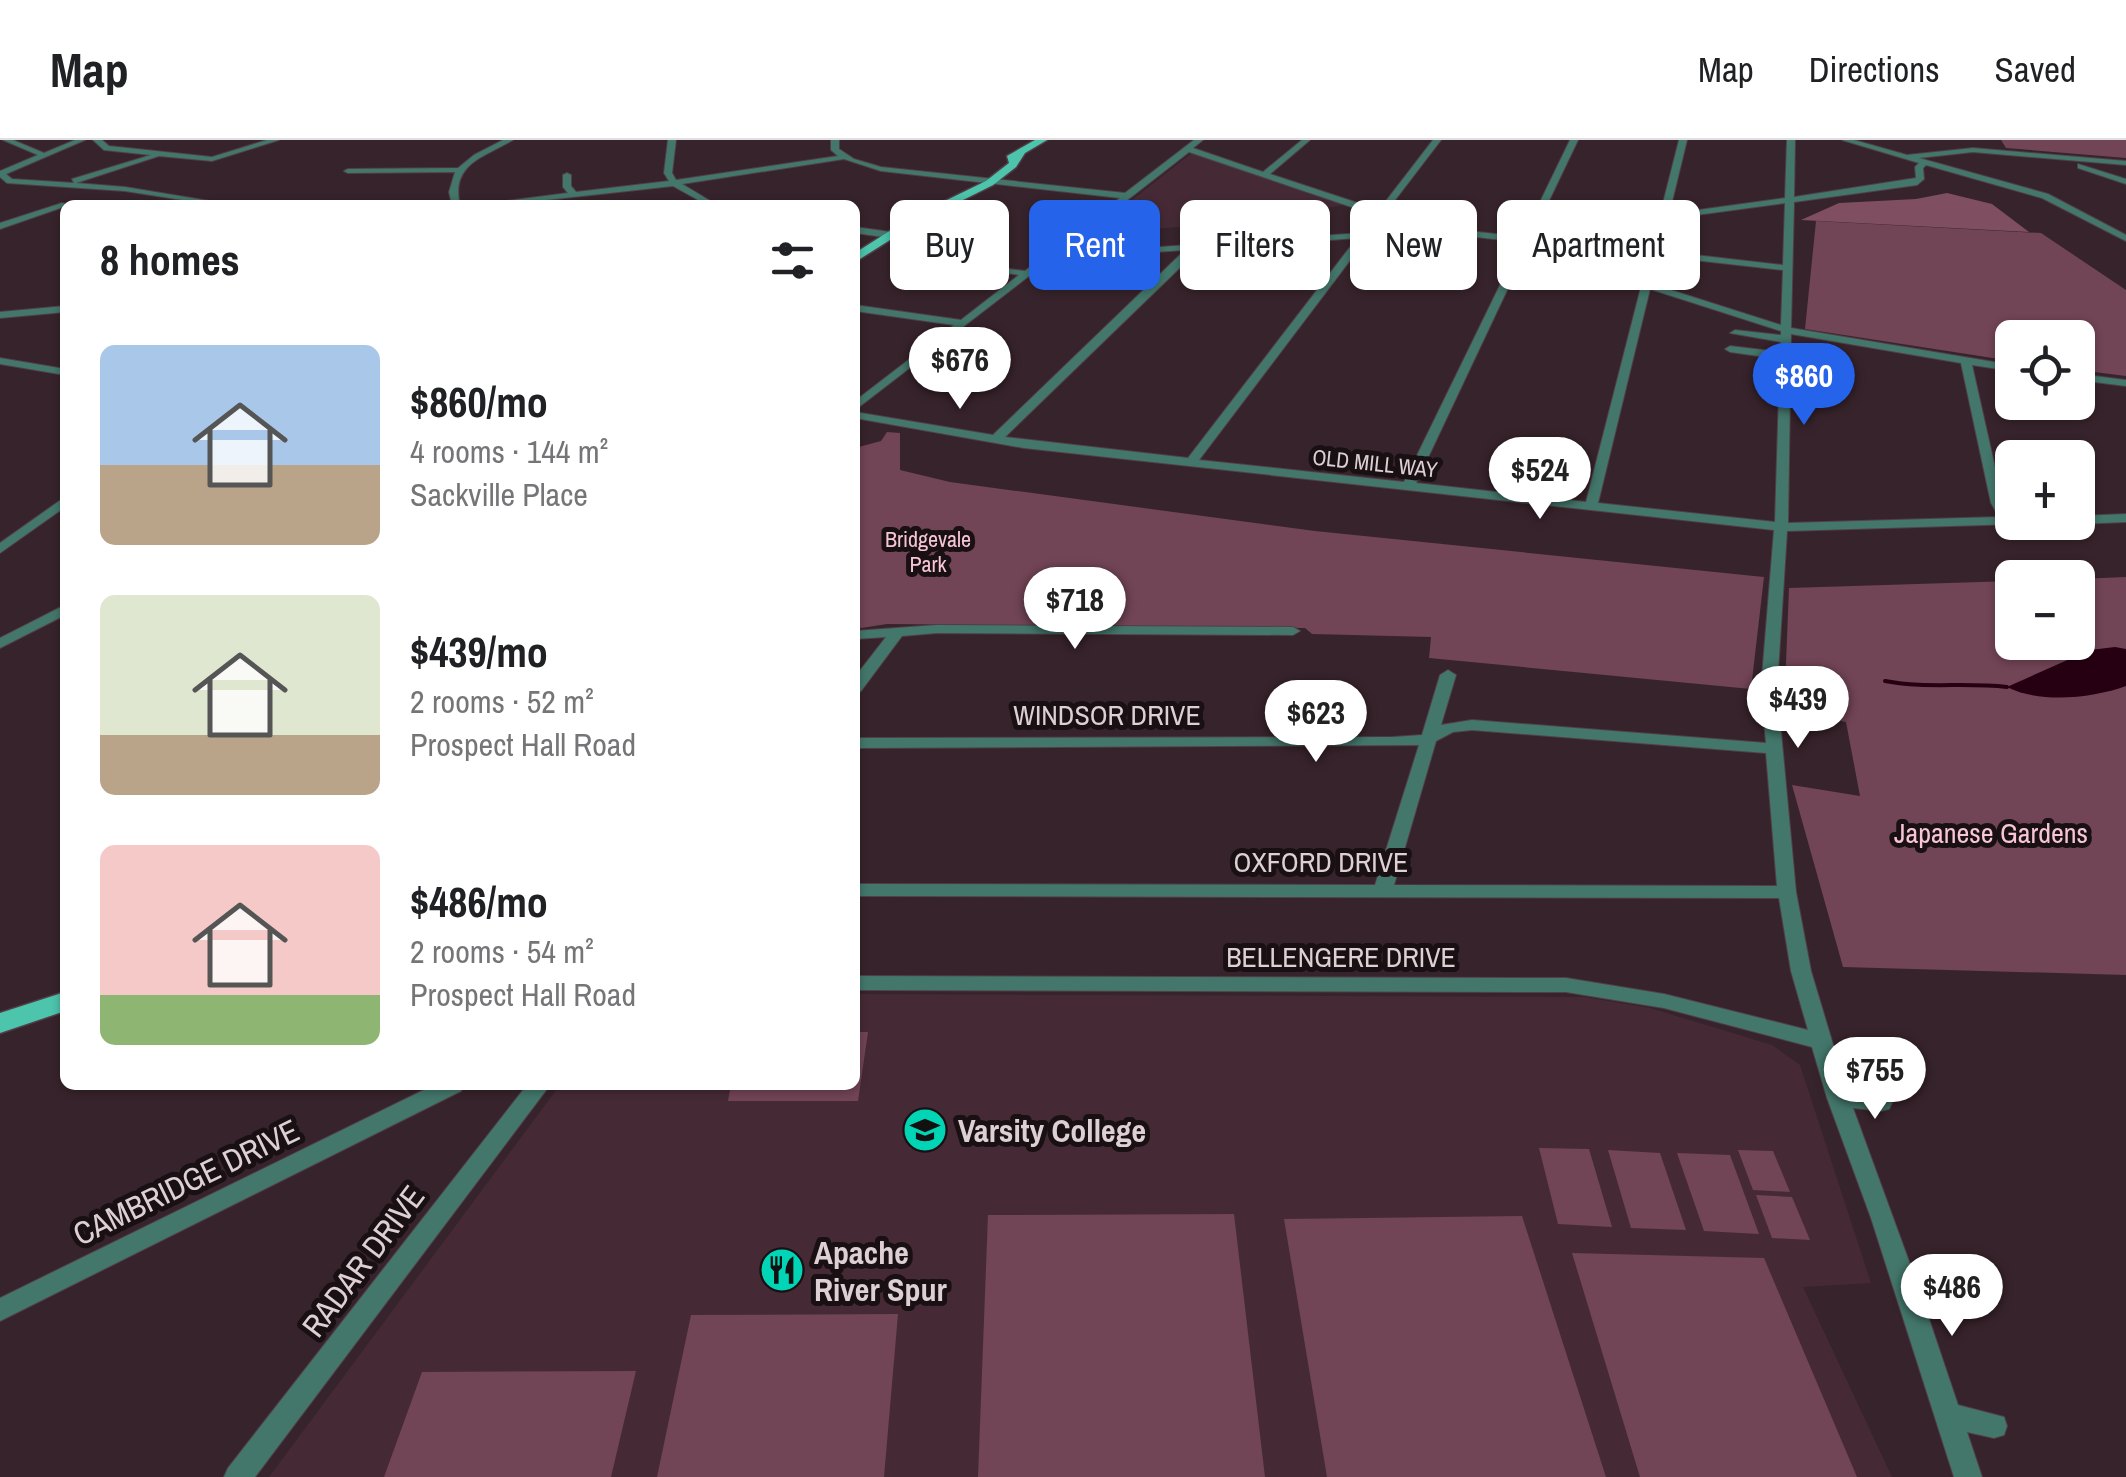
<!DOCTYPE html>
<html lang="en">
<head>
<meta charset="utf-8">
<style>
	:root { --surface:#fff; --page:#f2f2f2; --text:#202124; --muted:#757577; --line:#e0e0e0; --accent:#2563eb }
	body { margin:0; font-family:"Archivo Narrow",sans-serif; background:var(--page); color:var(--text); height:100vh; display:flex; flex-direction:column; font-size:38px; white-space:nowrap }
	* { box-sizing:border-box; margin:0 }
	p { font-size:32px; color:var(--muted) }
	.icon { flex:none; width:55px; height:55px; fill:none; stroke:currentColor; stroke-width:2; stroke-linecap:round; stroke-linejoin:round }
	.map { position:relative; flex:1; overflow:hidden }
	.drawer { position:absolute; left:60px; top:60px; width:800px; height:890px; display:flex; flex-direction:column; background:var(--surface); border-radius:15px; box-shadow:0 2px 8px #0004 }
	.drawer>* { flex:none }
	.guide { position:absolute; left:890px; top:60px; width:950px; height:90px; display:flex; gap:20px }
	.tools { position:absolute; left:1995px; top:180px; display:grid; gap:20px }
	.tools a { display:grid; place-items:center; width:100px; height:100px; border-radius:15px; background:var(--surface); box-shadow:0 2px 8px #0004; font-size:50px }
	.price { position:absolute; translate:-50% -85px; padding:0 22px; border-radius:35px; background:#fff; color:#222; font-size:32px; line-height:65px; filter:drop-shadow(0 2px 5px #0008) }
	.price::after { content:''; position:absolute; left:50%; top:60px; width:30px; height:22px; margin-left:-15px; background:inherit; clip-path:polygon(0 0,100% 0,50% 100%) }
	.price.current { background:var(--accent); color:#fff }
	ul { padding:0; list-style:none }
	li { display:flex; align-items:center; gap:30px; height:250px; padding:0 40px }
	li span { display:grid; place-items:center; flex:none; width:280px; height:200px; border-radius:15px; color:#555 }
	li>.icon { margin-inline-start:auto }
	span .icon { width:120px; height:120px; fill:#fffc; stroke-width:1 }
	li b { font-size:42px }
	h2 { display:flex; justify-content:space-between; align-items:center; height:120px; padding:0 40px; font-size:42px }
	.tag { padding:0 35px; border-radius:15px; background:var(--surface); box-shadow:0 2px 8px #0004; font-size:35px; line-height:90px }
	.tag.current { background:var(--accent); color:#fff }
	header { display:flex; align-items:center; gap:60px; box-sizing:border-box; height:140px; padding:0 50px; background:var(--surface); border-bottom:2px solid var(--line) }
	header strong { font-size:48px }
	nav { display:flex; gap:55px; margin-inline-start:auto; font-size:35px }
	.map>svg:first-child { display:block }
	.built { fill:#452a35 }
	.green { fill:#714456 }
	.forest { fill:#7f4e61 }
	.water { fill:#260012 }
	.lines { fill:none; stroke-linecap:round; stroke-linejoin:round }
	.stream { stroke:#260012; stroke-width:4 }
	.minor-casing { stroke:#523f46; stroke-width:2 }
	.major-casing { stroke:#523f46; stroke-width:3 }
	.minor { fill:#43776b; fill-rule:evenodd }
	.major { fill:#4dc4ac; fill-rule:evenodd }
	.labels { text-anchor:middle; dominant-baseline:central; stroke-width:10; stroke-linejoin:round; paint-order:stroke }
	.far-street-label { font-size:22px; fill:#ddcfd3; stroke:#191013 }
	.far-park-label { font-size:22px; fill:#f7c5d6; stroke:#191013 }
	.street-label { font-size:28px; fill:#ddcfd3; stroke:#191013 }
	.park-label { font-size:28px; fill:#f7c5d6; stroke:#191013 }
	.near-poi-label { font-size:32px; font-weight:bold; fill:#ddcfd3; stroke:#191013; text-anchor:start }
	.near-street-label { font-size:32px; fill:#ddcfd3; stroke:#191013 }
</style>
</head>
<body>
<header>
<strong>Map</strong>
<nav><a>Map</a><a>Directions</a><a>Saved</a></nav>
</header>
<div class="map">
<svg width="2126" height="1337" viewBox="0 0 2126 1337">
	<rect width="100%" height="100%" fill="#37232b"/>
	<g class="built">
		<path d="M1193,12L1346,64L1310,72L1314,78L1090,93Z"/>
		<path d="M855,854L1584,857L1650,868L1772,905L1800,925L1871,1143L1803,1147L1892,1337H269L560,945H855Z"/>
	</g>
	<g class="green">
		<path d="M2001,0H2126V18L2006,8Z"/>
		<path d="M1816,81L2041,93L2126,150V236L2078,230V198H2012V221L1805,189Z"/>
		<path d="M887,292L900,293V330L950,342L1315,391L1764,437L1751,549L1429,518L1431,497L1312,494L1305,488L887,484L855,489V308L881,301Z"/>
		<path d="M2126,437V835L1843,827L1792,645L1860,656L1846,582L1784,572L1789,448L2012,441V502H2078V439Z"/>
		<path d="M855,892H868L858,961H728L731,945H855Z"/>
		<path d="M1539,1008L1589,1009L1612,1087L1558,1084Z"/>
		<path d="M1608,1010L1660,1013L1686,1090L1631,1088Z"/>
		<path d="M1738,1010L1773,1011L1790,1052L1753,1050Z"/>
		<path d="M1677,1013L1730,1015L1759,1094L1704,1091Z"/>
		<path d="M1756,1055L1792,1057L1810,1100L1772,1098Z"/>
		<path d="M1234,1074L1265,1337H978L988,1075Z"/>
		<path d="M1522,1076L1606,1337H1327L1284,1079Z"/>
		<path d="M1572,1113L1764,1118L1857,1337H1640Z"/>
		<path d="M898,1174L884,1337H657L691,1175Z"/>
		<path d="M636,1231L611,1337H384L422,1232Z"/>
	</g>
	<path class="forest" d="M1947,53L1992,64L2029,92L1801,80L1839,63L1916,59Z"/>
	<path class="water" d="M2115,507L2126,509V546C2093,558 2040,564 2007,547L2090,510Z"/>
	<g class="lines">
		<path class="stream" d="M1885,541C1927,549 1963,542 2007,547"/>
		<defs>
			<g id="minor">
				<path d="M3,0H13L44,13L75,0H85L6,34L12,39L74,43L72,39L151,15L104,10L93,0H102L109,6L212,17L267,0H279L212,21L159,16L76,43L125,47L234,65H214L125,51L7,43L0,37V31L38,15Z"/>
				<path d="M503,0H513C484,17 450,24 460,65H452L449,52L455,32L348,33L344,31L348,29L458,28L474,15Z"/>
				<path d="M668,0H676L672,33L676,40L838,16L831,10V0H839V9L854,19L881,27L1125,53L1194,0H1203L1193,8L1263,32L1302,0H1310L1270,34L1379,70L1433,0H1441L1379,81L1523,97L1570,0H1578L1534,92L1660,75L1679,0H1687L1669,74L1785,58L1787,0H1795L1794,57L1916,38L1915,27L1919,23L1842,0H1854L1907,15L1973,8L2126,21V25L1973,12L1919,18L2048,54L2126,95V101L2042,58L1926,25L1923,28L1924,39L1917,45L1794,62L1791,188L2012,225V231L1972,225L2003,363L2012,377V382L2017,384L1787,391L1777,549L1796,752L1811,831L1847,951L1889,957L1892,963L1889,969L1881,971L1853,968L1918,1146L1958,1159L1962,1167L1958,1175L1949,1178L1926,1170L1958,1265L2004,1277L2007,1286L2004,1295L1994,1298L1967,1292L1982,1337H1954L1871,1078L1827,958L1812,907L1664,868L1566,852L855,850V836L1566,838L1664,854L1808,890L1791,831L1779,758L855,756V744L1375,745L1419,605L855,608V598L1393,597L1422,595L1440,535L1448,530L1456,535L1441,585L1472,580L1766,603L1761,549L1774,390L1024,308L855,278V272L993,295L1185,110L1051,119L855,270V261L954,185L855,171V165L961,180L1019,135L985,130V126L1025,131L1120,58L881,31L844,19L682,44L717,65H707L673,46L501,65H475L568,53L563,47V35L567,33L571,35V46L576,52L669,41L664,33ZM1189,12L1375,75L1362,93L1058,114ZM1785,63L1783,125L1660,111L1667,79ZM1659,80L1643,141L1528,105L1532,97ZM1376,86L1521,102L1404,342L1199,320ZM1357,98L1188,318L1005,297L1193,115L1194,110ZM1526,110L1641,147L1586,362L1416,343ZM1658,116L1783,130L1781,185L1652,144ZM1650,149L1781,191V195L1735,190L1730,193L1781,202L1780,212L1730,206L1725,209L1730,212L1780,219L1775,382L1598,363ZM1791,194L1961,223L1991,363L1999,377L1788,383ZM1472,590L1766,613L1777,746L1394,745L1436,601L1453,592Z"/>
				<path d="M2078,24L2126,39V44L2078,28Z"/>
				<path d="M62,63L69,65L0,89V83Z"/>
				<path d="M855,87L891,92L895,95L891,98L855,93Z"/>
				<path d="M65,166V172L0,178V172Z"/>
				<path d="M0,218L65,229V235L0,224Z"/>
				<path d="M2078,234L2126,240V246L2078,240Z"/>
				<path d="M65,357V367L0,413V403Z"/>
				<path d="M2126,374V382L2078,384L2073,382H2078V376Z"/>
				<path d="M65,465V475L0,508V498Z"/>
				<path d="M937,485L1293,487L1300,491L1293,495L937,493L902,496L861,551L855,553V537L886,497L855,499V491Z"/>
				<path d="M434,945H464L461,951L0,1181V1158Z"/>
				<path d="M527,945H550L255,1337H224L228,1328Z"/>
			</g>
			<g id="major">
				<path d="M1035,0H1047L1025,13L1016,27L993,45L917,83L855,122V113L910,78L986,41L1009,23L1007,16Z"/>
				<path d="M65,852V871L0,893V873Z"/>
			</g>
		</defs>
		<use href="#minor" class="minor-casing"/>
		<use href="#major" class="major-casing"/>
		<use href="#minor" class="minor"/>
		<use href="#major" class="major"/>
	</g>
	<defs>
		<symbol id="school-disc" viewBox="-11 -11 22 22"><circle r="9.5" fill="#02d5b6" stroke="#191013"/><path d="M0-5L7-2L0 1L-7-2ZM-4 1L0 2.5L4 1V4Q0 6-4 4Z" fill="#111"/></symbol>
		<symbol id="restaurant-disc" viewBox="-11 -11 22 22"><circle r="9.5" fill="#02d5b6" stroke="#191013"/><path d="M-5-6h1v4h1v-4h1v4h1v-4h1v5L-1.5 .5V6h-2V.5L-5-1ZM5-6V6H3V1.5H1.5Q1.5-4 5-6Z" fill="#111"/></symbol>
	</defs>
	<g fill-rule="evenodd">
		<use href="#school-disc" x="900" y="965" width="50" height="50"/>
		<use href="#restaurant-disc" x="757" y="1105" width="50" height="50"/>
	</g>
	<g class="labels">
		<g class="far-street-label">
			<text transform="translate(1375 323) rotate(6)">OLD MILL WAY</text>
		</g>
		<g class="far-park-label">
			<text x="928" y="399">Bridgevale<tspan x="928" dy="25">Park</tspan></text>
		</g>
		<g class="street-label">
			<text x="1107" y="575">WINDSOR DRIVE</text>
			<text x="1321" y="722">OXFORD DRIVE</text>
			<text x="1341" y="817">BELLENGERE DRIVE</text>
		</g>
		<g class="park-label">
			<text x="1991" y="693">Japanese Gardens</text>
		</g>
		<g class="near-poi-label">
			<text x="958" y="990">Varsity College</text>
			<text x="814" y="1112">Apache<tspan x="814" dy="37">River Spur</tspan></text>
		</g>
		<g class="near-street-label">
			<text transform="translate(186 1042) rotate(-26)">CAMBRIDGE DRIVE</text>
			<text transform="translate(363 1121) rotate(-53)">RADAR DRIVE</text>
		</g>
	</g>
</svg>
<div class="tools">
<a><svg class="icon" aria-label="locate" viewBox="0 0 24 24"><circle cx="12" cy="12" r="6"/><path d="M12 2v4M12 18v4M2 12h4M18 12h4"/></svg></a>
<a>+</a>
<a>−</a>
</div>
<b class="price" style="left:960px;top:272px">$676</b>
<b class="price current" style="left:1804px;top:288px">$860</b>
<b class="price" style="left:1540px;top:382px">$524</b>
<b class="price" style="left:1075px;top:512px">$718</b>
<b class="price" style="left:1798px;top:611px">$439</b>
<b class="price" style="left:1316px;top:625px">$623</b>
<b class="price" style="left:1875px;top:982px">$755</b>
<b class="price" style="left:1952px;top:1199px">$486</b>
<div class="guide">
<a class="tag">Buy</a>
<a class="tag current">Rent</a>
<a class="tag">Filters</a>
<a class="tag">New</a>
<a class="tag">Apartment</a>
</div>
<section class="drawer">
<h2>8 homes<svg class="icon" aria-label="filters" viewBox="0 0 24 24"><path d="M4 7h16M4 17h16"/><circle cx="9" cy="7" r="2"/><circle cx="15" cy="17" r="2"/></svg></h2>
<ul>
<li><span style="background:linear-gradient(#a9c7e8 60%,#b9a48a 0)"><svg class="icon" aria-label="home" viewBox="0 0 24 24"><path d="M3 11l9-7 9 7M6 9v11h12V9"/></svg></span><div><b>$860/mo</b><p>4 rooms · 144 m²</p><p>Sackville Place</p></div></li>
<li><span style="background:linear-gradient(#dfe7d0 70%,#b9a48a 0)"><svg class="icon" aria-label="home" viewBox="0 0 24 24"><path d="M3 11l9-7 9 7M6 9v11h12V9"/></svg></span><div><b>$439/mo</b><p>2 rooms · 52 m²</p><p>Prospect Hall Road</p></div></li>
<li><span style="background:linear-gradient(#f6c9c9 75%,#8fb573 0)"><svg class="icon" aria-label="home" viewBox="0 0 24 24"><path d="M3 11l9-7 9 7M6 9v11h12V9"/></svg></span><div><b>$486/mo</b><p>2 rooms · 54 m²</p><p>Prospect Hall Road</p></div></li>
</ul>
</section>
</div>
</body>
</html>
